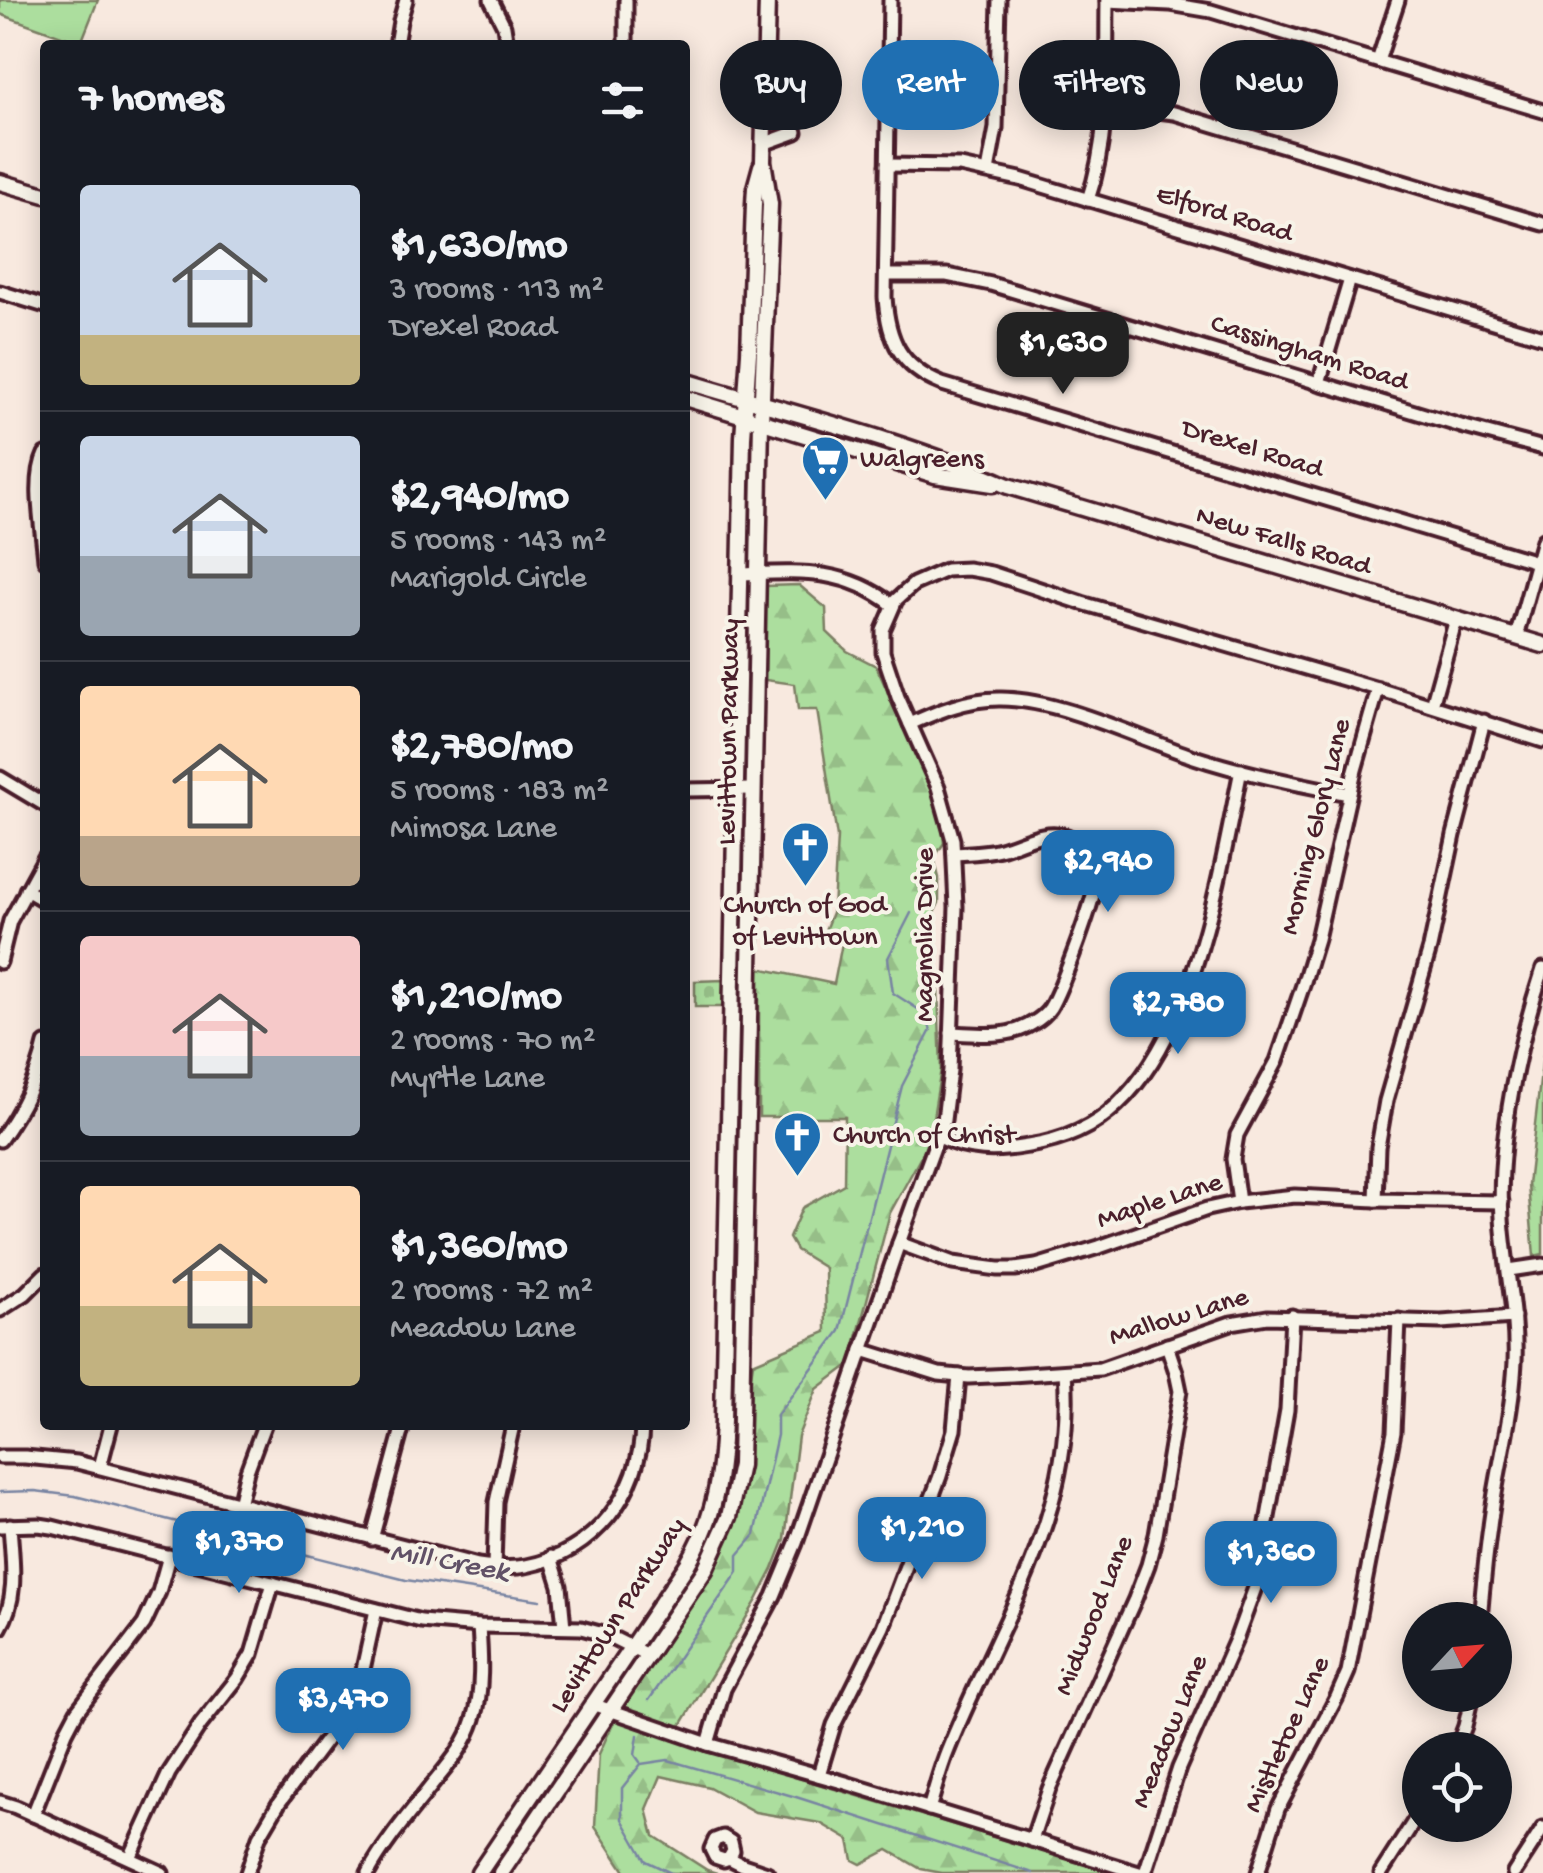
<!DOCTYPE html>
<html lang="en">
<head>
<meta charset="utf-8">
<style>
	:root { --surface:#171b24; --page:#242831; --text:#f1f3f6; --muted:#9ea1a6; --line:#363941; --accent:#1f6fb2 }
	body { margin:0; font-family:"Gochi Hand",sans-serif; background:var(--page); color:var(--text); height:100vh; display:flex; flex-direction:column; font-size:38px; white-space:nowrap }
	* { box-sizing:border-box; margin:0 }
	p { font-size:32px; color:var(--muted) }
	.icon { flex:none; width:55px; height:55px; fill:none; stroke:currentColor; stroke-width:2; stroke-linecap:round; stroke-linejoin:round }
	.map { position:relative; flex:1; overflow:hidden }
	.details { position:absolute; left:40px; top:40px; width:650px; height:1390px; display:flex; flex-direction:column; background:var(--surface); border-radius:10px; box-shadow:0 5px 25px #0003 }
	.details>* { flex:none }
	.banner { position:absolute; left:720px; top:40px; width:672px; height:90px; display:flex; gap:20px }
	.needle { width:65px; rotate:64deg }
	.buttons { position:absolute; left:1402px; top:1602px; display:grid; gap:20px }
	.buttons a { display:grid; place-items:center; width:110px; height:110px; border-radius:50%; background:var(--surface); box-shadow:0 5px 25px #0003; font-size:50px }
	.price { position:absolute; translate:-50% -85px; padding:0 22px; border-radius:20px; background:var(--accent); color:#fff; font-size:32px; line-height:65px; filter:drop-shadow(0 2px 5px #0008) }
	.price::after { content:''; position:absolute; left:50%; top:60px; width:30px; height:22px; margin-left:-15px; background:inherit; clip-path:polygon(0 0,100% 0,50% 100%) }
	.price.current { background:#222; color:#fff }
	ul { padding:0; list-style:none }
	li { display:flex; align-items:center; gap:30px; height:250px; padding:0 40px }
	li+li { border-top:2px solid var(--line) }
	li span { display:grid; place-items:center; flex:none; width:280px; height:200px; border-radius:10px; color:#555 }
	li>.icon { margin-inline-start:auto }
	span .icon { width:120px; height:120px; fill:#fffc; stroke-width:1 }
	li b { font-size:42px }
	h2 { display:flex; justify-content:space-between; align-items:center; height:120px; padding:0 40px; font-size:42px }
	.chip { padding:0 35px; border-radius:45px; background:var(--surface); box-shadow:0 5px 25px #0003; font-size:35px; line-height:90px }
	.chip.current { background:var(--accent); color:#fff }
	.map>svg:first-child { display:block }
	.forest { fill:url(#forest-firs); stroke:#7b7e64; stroke-width:2.5 }
	.cemetery { fill:url(#cemetery-stones); stroke:#7b7e64; stroke-width:2.5 }
	.pitch { fill:#acde9e; stroke:#7b7e64; stroke-width:2.5 }
	.lines { fill:none; stroke-linecap:round; stroke-linejoin:round }
	.stream { stroke:#7884a2; stroke-width:2.5 }
	.minor-casing { stroke:#4a1f2b; stroke-width:19 }
	.major-casing { stroke:#4a1f2b; stroke-width:21 }
	.minor { stroke:#f7f3e8; stroke-width:11 }
	.major { stroke:#f7f3e8; stroke-width:14 }
	.labels { text-anchor:middle; dominant-baseline:central; stroke-width:8; stroke-linejoin:round; paint-order:stroke }
	.street-label { font-size:28px; fill:#4a1f2b; stroke:#f7f3e8 }
	.poi-label { font-size:28px; fill:#4a1f2b; stroke:#f7f3e8; text-anchor:start }
	.water-label { font-size:30px; font-style:italic; fill:#615167; stroke:#f7f3e8 }
</style>
</head>
<body>
<div class="map">
<svg width="1543" height="1873" viewBox="0 0 1543 1873">
	<defs>
		<pattern id="forest-firs" width="22" height="20" patternUnits="userSpaceOnUse" patternTransform="scale(2.5)"><rect width="22" height="20" fill="#acde9e"/><path d="M5 1l3.5 6h-7zM16 11l3.5 6h-7z" fill="#96be88"/></pattern>
		<pattern id="cemetery-stones" width="16" height="16" patternUnits="userSpaceOnUse" patternTransform="scale(2.5)"><rect width="16" height="16" fill="#acde9e"/><path d="M2 7V4a2 2 0 0 1 4 0v3zM10 15v-3a2 2 0 0 1 4 0v3z" fill="#96be88"/></pattern>
	</defs>
	<rect width="100%" height="100%" fill="#f8e9df"/>
	<filter id="ink" filterUnits="userSpaceOnUse"><feTurbulence type="fractalNoise" baseFrequency=".01" numOctaves="2"/><feDisplacementMap in="SourceGraphic" scale="20" xChannelSelector="R" yChannelSelector="G"/><feConvolveMatrix kernelMatrix="1 2 1 2 8 2 1 2 1" color-interpolation-filters="sRGB"/></filter>
	<g filter="url(#ink)">
		<g class="forest">
			<path d="M799,585L826,608L827,632L847,651L876,666L921,764L940,813L944,843L934,858L939,878V903L930,921L938,988L941,1069L929,1142L890,1213L850,1364L817,1389L798,1436L785,1539L773,1569L757,1600L672,1740L1114,1873H942L921,1869L888,1850L861,1864L853,1860L849,1840L820,1823L755,1812L709,1787L661,1776L647,1809L654,1836L707,1870L717,1873H626L595,1826L599,1754L615,1719L640,1676L689,1605L741,1495L748,1394L753,1363L826,1332L825,1268L796,1250L789,1238L802,1208L844,1184L845,1117H759V968L834,984L843,938H822L833,910L837,837L817,710H798L795,684L765,680V586Z"/>
			<path d="M1543,1055V1254L1534,1256L1528,1185Z"/>
		</g>
		<path class="cemetery" d="M724,980V1007H695V981Z"/>
		<path class="pitch" d="M0,0H98L81,43L0,14Z"/>
		<g class="lines">
			<g class="stream">
				<path d="M0,1492L35,1491L75,1496L406,1580L540,1600"/>
				<path d="M649,1700L738,1572V1555L755,1535L777,1435V1415L840,1331L902,1086L931,1030L924,1013L893,993L888,958L911,913"/>
				<path d="M638,1735L635,1755L640,1762"/>
				<path d="M671,1873L646,1861L622,1819V1788L641,1764L668,1760L796,1797L1033,1873"/>
			</g>
			<defs>
				<g id="minor">
					<path d="M491,0L504,26L507,45"/>
					<path d="M890,0L885,297C888,340 900,367 942,384L1543,564"/>
					<path d="M1107,1L1170,4L1211,11L1543,111"/>
					<path d="M396,45L400,21L406,0"/>
					<path d="M626,45V0"/>
					<path d="M1378,61L1398,0"/>
					<path d="M1105,110L1142,109L1174,113L1543,224"/>
					<path d="M763,144L796,132"/>
					<path d="M887,165L960,166L1020,179L1543,337"/>
					<path d="M988,171L996,128L999,0"/>
					<path d="M1088,200C1110,135 1106,68 1107,0"/>
					<path d="M886,275H947L991,284L1461,426L1543,448"/>
					<path d="M0,292L45,306"/>
					<path d="M1319,383L1350,279"/>
					<path d="M45,454C32,481 43,531 45,560"/>
					<path d="M739,574C799,572 843,567 893,605"/>
					<path d="M1516,637L1543,540"/>
					<path d="M1432,705L1456,619"/>
					<path d="M910,724C939,711 967,699 999,699C1055,698 1137,737 1191,756C1242,773 1296,784 1349,794"/>
					<path d="M0,778L45,805"/>
					<path d="M685,790L753,789"/>
					<path d="M26,890L45,901"/>
					<path d="M0,962L10,921L45,857"/>
					<path d="M951,1033C979,1034 1008,1039 1033,1023C1040,1019 1046,1014 1050,1008C1060,992 1097,895 1096,878C1095,860 1084,843 1067,836C1043,828 1022,844 1000,849C985,853 970,853 954,854"/>
					<path d="M939,1137C970,1152 995,1152 1028,1146C1061,1141 1093,1128 1117,1105C1196,1031 1220,872 1241,770"/>
					<path d="M0,1140C21,1111 37,1079 45,1044"/>
					<path d="M1376,1200L1378,1147L1386,1101L1430,948L1454,835L1484,721"/>
					<path d="M1239,1202L1233,1159L1237,1135L1277,1061L1303,985L1317,939L1355,770L1378,689"/>
					<path d="M899,1243L953,1263L998,1269H1015L1036,1266L1099,1247L1207,1209L1239,1202L1295,1196L1376,1200L1502,1202"/>
					<path d="M1509,1270L1543,1265"/>
					<path d="M0,1310L25,1294L45,1274"/>
					<path d="M862,1350L939,1374L969,1377L1012,1375L1100,1369L1231,1323L1267,1317L1441,1322L1514,1317"/>
					<path d="M0,1457H25L77,1462L478,1565C494,1567 510,1569 526,1566C594,1553 641,1493 642,1425"/>
					<path d="M100,1467L111,1425"/>
					<path d="M239,1504L247,1471L264,1425"/>
					<path d="M0,1526L39,1525L52,1527L421,1621L479,1626L581,1628L607,1635L647,1655"/>
					<path d="M372,1539L403,1425"/>
					<path d="M551,1557L560,1586L564,1627"/>
					<path d="M494,1567L496,1502L513,1425"/>
					<path d="M1480,1620C1484,1572 1489,1524 1498,1476C1505,1438 1513,1401 1515,1362C1517,1314 1505,1266 1502,1218C1497,1142 1519,1041 1543,969"/>
					<path d="M0,1628C19,1597 12,1560 10,1525"/>
					<path d="M592,1704L708,1744L846,1783L1139,1873"/>
					<path d="M708,1744L724,1689L774,1596L796,1543L899,1243L944,1120L950,1070L956,907L953,840L938,787L898,697L883,652V630L896,600L914,584L946,570L968,569L991,573L1082,603L1378,689L1543,741"/>
					<path d="M1456,1750L1465,1726L1472,1695"/>
					<path d="M819,1775L834,1725L883,1627L940,1476L954,1430L959,1376"/>
					<path d="M0,1802L16,1807L162,1873"/>
					<path d="M929,1809C935,1790 940,1769 948,1750C998,1625 1077,1514 1065,1372"/>
					<path d="M33,1815L66,1732L77,1711L144,1624L159,1592L169,1556"/>
					<path d="M1032,1840L1049,1789L1135,1599L1148,1565L1156,1535L1180,1391L1176,1372L1167,1345"/>
					<path d="M130,1858L169,1773L201,1724L237,1679L252,1654L273,1583"/>
					<path d="M729,1858L733,1851L731,1842L723,1837L715,1840L711,1849L715,1857L724,1860L729,1858L743,1865L767,1873"/>
					<path d="M247,1873L259,1837L279,1803L346,1713L362,1674L376,1610"/>
					<path d="M368,1873C386,1841 410,1813 432,1785C449,1764 466,1745 474,1719C483,1691 481,1656 479,1626"/>
					<path d="M1145,1873L1179,1768L1237,1637L1256,1585L1287,1410L1292,1316"/>
					<path d="M1258,1873L1278,1809L1337,1697L1348,1672L1394,1432L1399,1320"/>
					<path d="M1381,1873L1420,1812"/>
					<path d="M1514,1873L1543,1828"/>
				</g>
				<g id="major">
					<path d="M0,182L45,195"/>
					<path d="M685,381C793,414 905,440 1008,486L1543,645"/>
					<path d="M685,398L935,475L993,484"/>
					<path d="M479,1873L687,1565C716,1516 721,1476 723,1420L743,437L749,353L754,204L755,188L761,166"/>
					<path d="M501,1873L705,1570L729,1517L740,1465L761,422L770,204L763,161L767,0"/>
				</g>
			</defs>
			<use href="#minor" class="minor-casing"/>
			<use href="#major" class="major-casing"/>
			<use href="#minor" class="minor"/>
			<use href="#major" class="major"/>
		</g>
	</g>
	<defs>
		<symbol id="supermarket-pin" viewBox="-11 -11 22 30"><path d="M0 17L-7.5 6A9.5 9.5 0 1 1 7.5 6Z" fill="#1f6fb2" stroke="#f7f3e8"/><path d="M-6-5.5h2.5l.6 2H6L4.5 2H-2.5L-4.4-4H-6ZM-1.5 3.2a1.3 1.3 0 1 0 .1 0ZM3 3.2a1.3 1.3 0 1 0 .1 0Z" fill="#fff"/></symbol>
		<symbol id="church-pin" viewBox="-11 -11 22 30"><path d="M0 17L-7.5 6A9.5 9.5 0 1 1 7.5 6Z" fill="#1f6fb2" stroke="#f7f3e8"/><path d="M-1.2-6h2.4v3.5h3.3v2.4h-3.3V6h-2.4V-.1h-3.3v-2.4h3.3Z" fill="#fff"/></symbol>
	</defs>
	<g fill-rule="evenodd">
		<use href="#supermarket-pin" x="798" y="432" width="55" height="75"/>
		<use href="#church-pin" x="778" y="818" width="55" height="75"/>
		<use href="#church-pin" x="770" y="1108" width="55" height="75"/>
	</g>
	<g class="labels">
		<g class="street-label">
			<text transform="translate(1224 215) rotate(17)">Elford Road</text>
			<text transform="translate(1309 354) rotate(17)">Cassingham Road</text>
			<text transform="translate(1252 450) rotate(17)">Drexel Road</text>
			<text transform="translate(1283 542) rotate(17)">New Falls Road</text>
			<text transform="translate(730 732) rotate(-89)">Levittown Parkway</text>
			<text transform="translate(1317 827) rotate(-76)">Morning Glory Lane</text>
			<text transform="translate(926 935) rotate(-90)">Magnolia Drive</text>
			<text transform="translate(1160 1202) rotate(-18)">Maple Lane</text>
			<text transform="translate(1179 1318) rotate(-17)">Mallow Lane</text>
			<text transform="translate(619 1616) rotate(-57)">Levittown Parkway</text>
			<text transform="translate(1095 1616) rotate(-68)">Midwood Lane</text>
			<text transform="translate(1171 1732) rotate(-68)">Meadow Lane</text>
			<text transform="translate(1288 1735) rotate(-65)">Mistletoe Lane</text>
		</g>
		<g class="poi-label">
			<text x="860" y="460">Walgreens</text>
			<text x="805" y="906" text-anchor="middle">Church of God<tspan x="805" dy="32">of Levittown</tspan></text>
			<text x="833" y="1136">Church of Christ</text>
		</g>
		<g class="water-label">
			<text transform="translate(449 1564) rotate(10)">Mill Creek</text>
		</g>
	</g>
</svg>
<div class="buttons">
<a><svg class="needle" viewBox="-14 -14 28 28"><path d="M0-13l5 13h-10z" fill="#e53935"/><path d="M0 13l5-13h-10z" fill="#9ea1a6"/></svg></a>
<a><svg class="icon" aria-label="locate" viewBox="0 0 24 24"><circle cx="12" cy="12" r="6"/><path d="M12 2v4M12 18v4M2 12h4M18 12h4"/></svg></a>
</div>
<b class="price current" style="left:1063px;top:397px">$1,630</b>
<b class="price" style="left:1108px;top:915px">$2,940</b>
<b class="price" style="left:1178px;top:1057px">$2,780</b>
<b class="price" style="left:922px;top:1582px">$1,210</b>
<b class="price" style="left:239px;top:1596px">$1,370</b>
<b class="price" style="left:1271px;top:1606px">$1,360</b>
<b class="price" style="left:343px;top:1753px">$3,470</b>
<div class="banner">
<a class="chip">Buy</a>
<a class="chip current">Rent</a>
<a class="chip">Filters</a>
<a class="chip">New</a>
</div>
<section class="details">
<h2>7 homes<svg class="icon" aria-label="filters" viewBox="0 0 24 24"><path d="M4 7h16M4 17h16"/><circle cx="9" cy="7" r="2"/><circle cx="15" cy="17" r="2"/></svg></h2>
<ul>
<li><span style="background:linear-gradient(#c9d6e8 75%,#c2b280 0)"><svg class="icon" aria-label="home" viewBox="0 0 24 24"><path d="M3 11l9-7 9 7M6 9v11h12V9"/></svg></span><div><b>$1,630/mo</b><p>3 rooms · 113 m²</p><p>Drexel Road</p></div></li>
<li><span style="background:linear-gradient(#c9d6e8 60%,#9aa5b1 0)"><svg class="icon" aria-label="home" viewBox="0 0 24 24"><path d="M3 11l9-7 9 7M6 9v11h12V9"/></svg></span><div><b>$2,940/mo</b><p>5 rooms · 143 m²</p><p>Marigold Circle</p></div></li>
<li><span style="background:linear-gradient(#ffd9b3 75%,#b9a48a 0)"><svg class="icon" aria-label="home" viewBox="0 0 24 24"><path d="M3 11l9-7 9 7M6 9v11h12V9"/></svg></span><div><b>$2,780/mo</b><p>5 rooms · 183 m²</p><p>Mimosa Lane</p></div></li>
<li><span style="background:linear-gradient(#f6c9c9 60%,#9aa5b1 0)"><svg class="icon" aria-label="home" viewBox="0 0 24 24"><path d="M3 11l9-7 9 7M6 9v11h12V9"/></svg></span><div><b>$1,210/mo</b><p>2 rooms · 70 m²</p><p>Myrtle Lane</p></div></li>
<li><span style="background:linear-gradient(#ffd9b3 60%,#c2b280 0)"><svg class="icon" aria-label="home" viewBox="0 0 24 24"><path d="M3 11l9-7 9 7M6 9v11h12V9"/></svg></span><div><b>$1,360/mo</b><p>2 rooms · 72 m²</p><p>Meadow Lane</p></div></li>
</ul>
</section>
</div>
</body>
</html>
